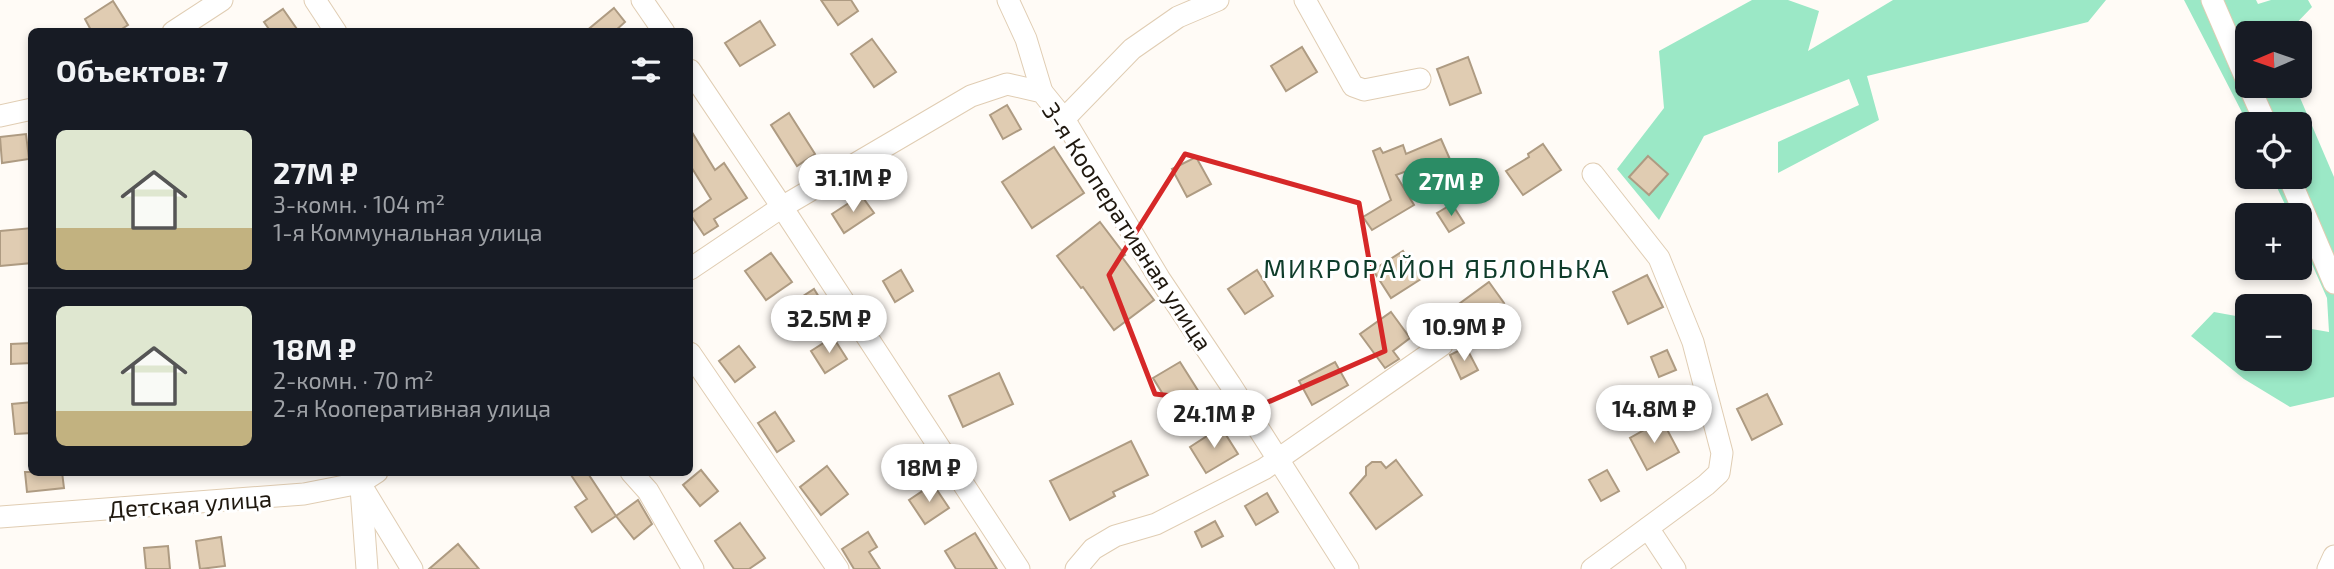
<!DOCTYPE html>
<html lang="ru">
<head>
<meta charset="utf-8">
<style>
	:root { --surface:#171b24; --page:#20242c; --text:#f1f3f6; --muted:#9ea1a6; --line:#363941; --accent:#2b8c65 }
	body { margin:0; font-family:"Exo 2",sans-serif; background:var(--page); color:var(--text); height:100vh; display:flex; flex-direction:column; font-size:26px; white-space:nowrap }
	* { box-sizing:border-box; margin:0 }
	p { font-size:23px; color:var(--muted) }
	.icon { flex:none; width:38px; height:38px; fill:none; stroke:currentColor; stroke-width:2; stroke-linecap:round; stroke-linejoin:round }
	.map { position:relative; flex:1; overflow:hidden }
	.drawer { position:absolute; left:28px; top:28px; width:665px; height:448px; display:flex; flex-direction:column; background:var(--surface); border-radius:10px; box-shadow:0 4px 10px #0003 }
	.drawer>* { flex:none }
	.needle { width:46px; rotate:268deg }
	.fabs { position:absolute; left:2235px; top:21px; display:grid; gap:14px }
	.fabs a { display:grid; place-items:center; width:77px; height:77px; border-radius:10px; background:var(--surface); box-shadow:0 4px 10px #0003; font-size:35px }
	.price { position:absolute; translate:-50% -60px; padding:0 16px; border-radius:24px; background:#fff; color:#222; font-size:23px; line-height:46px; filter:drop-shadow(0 2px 4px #0008) }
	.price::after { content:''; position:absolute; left:50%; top:42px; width:21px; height:16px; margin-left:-10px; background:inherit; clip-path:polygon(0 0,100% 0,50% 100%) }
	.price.active { background:var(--accent); color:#fff }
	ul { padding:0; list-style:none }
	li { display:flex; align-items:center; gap:21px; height:175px; padding:0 28px }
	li+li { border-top:2px solid var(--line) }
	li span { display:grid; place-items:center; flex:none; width:196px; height:140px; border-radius:10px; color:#555 }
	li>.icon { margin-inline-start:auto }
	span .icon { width:84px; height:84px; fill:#fffc; stroke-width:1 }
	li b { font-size:30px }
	h2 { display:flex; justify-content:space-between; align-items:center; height:84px; padding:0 28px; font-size:30px }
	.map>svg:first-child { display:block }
	.green { fill:#9be8c6 }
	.building { fill:#e0ccb2; stroke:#ae9b82; stroke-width:2 }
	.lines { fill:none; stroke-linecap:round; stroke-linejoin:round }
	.minor-casing { stroke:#e0cdb3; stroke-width:23 }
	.minor { stroke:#fff; stroke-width:21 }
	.marked { fill:none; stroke:#d62828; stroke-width:5; stroke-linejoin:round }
	.labels { text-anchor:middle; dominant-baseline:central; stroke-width:6; stroke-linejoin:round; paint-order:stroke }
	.street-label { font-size:24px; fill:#1f180f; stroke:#fff }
	.neighbourhood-label { font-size:26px; letter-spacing:2px; fill:#0e3c2a; stroke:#fff }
</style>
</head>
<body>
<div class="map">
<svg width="2334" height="569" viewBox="0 0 2334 569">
	<rect width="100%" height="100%" fill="#fffbf6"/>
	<g class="green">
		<path d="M1752,0H1788L1819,11L1808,51L1893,0H2106L2088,22L1867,76L1879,120L1778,173V142L1859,105L1849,79L1704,136L1659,220L1617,169L1664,108L1659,51Z"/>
		<path d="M2184,0H2256L2258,4L2271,0H2308L2312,7L2287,33H2247V86H2295L2334,177V397L2290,407L2244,379L2191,336L2214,312L2247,318V359H2300V327L2329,332L2327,298L2300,237V215H2290L2272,177H2300V124H2248Z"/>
	</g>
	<g class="building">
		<path d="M821,0H851L858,11L838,25Z"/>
		<path d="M113,1L128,25L117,32H92L85,19Z"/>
		<path d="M614,8L625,22L614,32H585Z"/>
		<path d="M283,9L299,32H271L264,22Z"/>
		<path d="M760,21L775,45L740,66L725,43Z"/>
		<path d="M872,39L896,72L874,87L851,54Z"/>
		<path d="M1302,47L1317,72L1286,91L1271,66Z"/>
		<path d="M1468,57L1481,93L1450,105L1437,69Z"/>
		<path d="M1007,105L1021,129L1003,139L990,115Z"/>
		<path d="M789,113L815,154L797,166L771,125Z"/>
		<path d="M690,129L715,170L724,163L747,198L714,219L718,226L704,235L690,214L711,199L690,165Z"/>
		<path d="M26,134L29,159L2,163L0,137Z"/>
		<path d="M1441,139L1456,173L1436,182L1428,163L1396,175L1414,205L1372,230L1363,217L1391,200L1373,151L1380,148L1383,153L1403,145L1406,154Z"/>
		<path d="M1543,144L1561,170L1523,195L1506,171L1529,157L1528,154Z"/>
		<path d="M1054,147L1084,193L1032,228L1002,182Z"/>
		<path d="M1648,156L1668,174L1649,195L1629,177Z"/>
		<path d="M1196,157L1211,184L1187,197L1172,169Z"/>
		<path d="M861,195L874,213L844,233L832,214Z"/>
		<path d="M1452,204L1464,223L1449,232L1437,213Z"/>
		<path d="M1100,222L1125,255L1122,257L1154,300L1114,330L1083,287L1081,288L1057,256Z"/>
		<path d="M32,228V263L0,266V231Z"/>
		<path d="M1403,251L1421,279L1391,298L1373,270Z"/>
		<path d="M771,253L792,282L766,300L745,271Z"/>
		<path d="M901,270L913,291L895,302L883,281Z"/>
		<path d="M1257,270L1273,296L1245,314L1228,289Z"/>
		<path d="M1647,275L1663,307L1628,324L1613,292Z"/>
		<path d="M1489,282L1504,303L1464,332L1448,312Z"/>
		<path d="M814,289L827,310L810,321L797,300Z"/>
		<path d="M1391,312L1410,338L1393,351L1399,359L1385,368L1360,334Z"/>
		<path d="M833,337L847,359L825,373L811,351Z"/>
		<path d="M32,343V363L11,364V344Z"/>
		<path d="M739,346L755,367L735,382L719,361Z"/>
		<path d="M1466,347L1478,370L1461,379L1450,355Z"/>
		<path d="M1667,350L1676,370L1659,377L1651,357Z"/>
		<path d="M1180,362L1204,400L1177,417L1153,378Z"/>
		<path d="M1335,362L1348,385L1312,405L1299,381Z"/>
		<path d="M999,373L1013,404L963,427L949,396Z"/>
		<path d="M1767,394L1782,424L1752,440L1737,409Z"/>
		<path d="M32,402V433L15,434L12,404Z"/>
		<path d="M775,412L794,441L777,452L758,423Z"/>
		<path d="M1662,420L1679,452L1647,470L1630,438Z"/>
		<path d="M1221,427L1238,454L1206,473L1190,447Z"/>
		<path d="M1131,441L1148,475L1113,492L1115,496L1070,520L1050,481Z"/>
		<path d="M1396,460L1422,495L1376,529L1350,493L1366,475V467L1372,462H1381L1386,468Z"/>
		<path d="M827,466L848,494L821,515L800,487Z"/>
		<path d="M701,470L718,491L700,506L683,485Z"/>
		<path d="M1607,470L1619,491L1601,501L1589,480Z"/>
		<path d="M25,472H62L64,488L27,492Z"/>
		<path d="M569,472H587L616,516L592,532L575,507L587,499Z"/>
		<path d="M933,484L949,508L925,524L909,500Z"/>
		<path d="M1267,493L1278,512L1256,525L1245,506Z"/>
		<path d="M638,500L652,524L634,539L616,516Z"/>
		<path d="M1215,521L1223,536L1202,547L1195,532Z"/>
		<path d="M740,523L765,558L749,569H734L715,541Z"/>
		<path d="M868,532L877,547L869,552L880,569H854L842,549Z"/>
		<path d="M975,533L997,569H956L945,551Z"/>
		<path d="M221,537L225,566L200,569L196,541Z"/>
		<path d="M458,544L479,569H429Z"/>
		<path d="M168,546L170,569H146L144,548Z"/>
	</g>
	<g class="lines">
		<defs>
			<g id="minor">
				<path d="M315,0L336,32"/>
				<path d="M642,0L664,32"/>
				<path d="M1008,0L1026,39L1042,92"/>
				<path d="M1305,0L1353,86L1364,90L1420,79"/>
				<path d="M2212,0L2247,81"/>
				<path d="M173,32L222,0"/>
				<path d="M690,70L782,207L1019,569"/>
				<path d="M2249,86L2266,124"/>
				<path d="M0,116L32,109"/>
				<path d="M1064,119L1132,49L1178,17L1218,0"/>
				<path d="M2289,177L2334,283"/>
				<path d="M690,269L782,207L971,96L1007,84L1042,92L1064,119L1159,278L1230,384L1348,569"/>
				<path d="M690,353L838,569"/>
				<path d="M353,472L412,569"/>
				<path d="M631,472L648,491L693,569"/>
				<path d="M361,488L367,569"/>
				<path d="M0,517L304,494L360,483L377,472"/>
				<path d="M1648,528L1675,569"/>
				<path d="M1076,569L1093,549L1115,536L1156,524L1264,469L1442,345"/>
				<path d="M1592,569L1706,485L1719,473L1722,453L1693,342L1659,258L1593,174"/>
				<path d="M2328,569L2334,556"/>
			</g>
		</defs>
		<use href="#minor" class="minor-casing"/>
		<use href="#minor" class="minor"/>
	</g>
	<path class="marked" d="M1185,154L1359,203L1385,351L1259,406L1155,394L1109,275Z"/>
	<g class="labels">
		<g class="street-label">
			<text transform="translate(1128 226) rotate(57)">3-я Кооперативная улица</text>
			<text transform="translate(190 503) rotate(-4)">Детская улица</text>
		</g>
		<g class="neighbourhood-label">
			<text x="1437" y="267">МИКРОРАЙОН ЯБЛОНЬКА</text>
		</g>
	</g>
</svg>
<div class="fabs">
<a><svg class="needle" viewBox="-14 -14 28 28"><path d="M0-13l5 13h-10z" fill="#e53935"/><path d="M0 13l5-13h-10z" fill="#9ea1a6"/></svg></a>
<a><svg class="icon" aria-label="locate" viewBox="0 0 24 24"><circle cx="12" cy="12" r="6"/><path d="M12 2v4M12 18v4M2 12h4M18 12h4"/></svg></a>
<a>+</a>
<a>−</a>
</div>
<b class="price" style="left:853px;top:214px">31.1M ₽</b>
<b class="price active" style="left:1451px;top:218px">27M ₽</b>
<b class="price" style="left:829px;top:355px">32.5M ₽</b>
<b class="price" style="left:1464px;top:363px">10.9M ₽</b>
<b class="price" style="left:1654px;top:445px">14.8M ₽</b>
<b class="price" style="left:1214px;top:450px">24.1M ₽</b>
<b class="price" style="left:929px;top:504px">18M ₽</b>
<section class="drawer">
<h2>Объектов: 7<svg class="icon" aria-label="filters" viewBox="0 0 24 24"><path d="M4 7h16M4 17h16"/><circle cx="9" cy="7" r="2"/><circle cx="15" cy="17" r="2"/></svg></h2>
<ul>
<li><span style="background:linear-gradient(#dfe7d0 70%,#c2b280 0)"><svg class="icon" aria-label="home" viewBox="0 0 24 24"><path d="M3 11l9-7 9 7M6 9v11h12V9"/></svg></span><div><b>27M ₽</b><p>3-комн. · 104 m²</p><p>1-я Коммунальная улица</p></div></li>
<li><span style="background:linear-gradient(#dfe7d0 75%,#c2b280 0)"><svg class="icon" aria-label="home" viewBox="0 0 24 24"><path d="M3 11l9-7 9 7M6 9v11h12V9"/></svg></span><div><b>18M ₽</b><p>2-комн. · 70 m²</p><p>2-я Кооперативная улица</p></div></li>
</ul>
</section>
</div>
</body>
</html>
